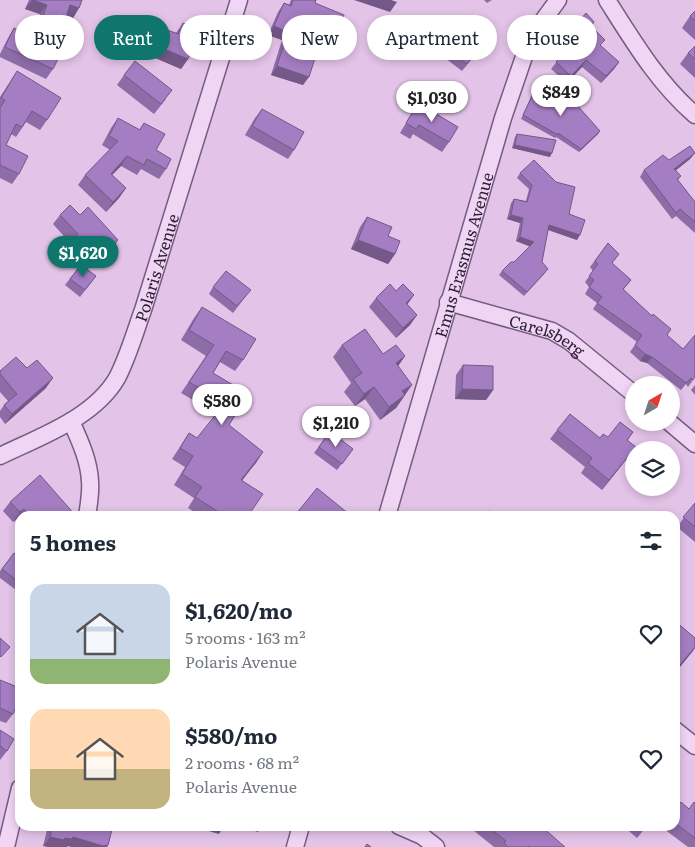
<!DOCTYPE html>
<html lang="en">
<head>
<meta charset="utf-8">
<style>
	:root { --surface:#fff; --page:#f2f2f3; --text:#1f2937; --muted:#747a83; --accent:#0f766e }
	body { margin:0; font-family:Literata,serif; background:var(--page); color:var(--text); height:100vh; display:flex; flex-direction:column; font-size:19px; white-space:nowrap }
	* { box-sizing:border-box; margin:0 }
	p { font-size:16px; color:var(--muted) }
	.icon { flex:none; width:28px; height:28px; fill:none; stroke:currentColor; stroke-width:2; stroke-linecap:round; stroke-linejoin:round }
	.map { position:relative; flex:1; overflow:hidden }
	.panel { position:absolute; left:15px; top:511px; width:665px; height:320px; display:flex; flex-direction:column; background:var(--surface); border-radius:15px; box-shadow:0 2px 8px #0003 }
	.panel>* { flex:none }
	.guide { position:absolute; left:15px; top:15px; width:665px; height:45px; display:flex; gap:10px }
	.needle { width:32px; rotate:39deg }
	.buttons { position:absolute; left:625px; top:376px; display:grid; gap:10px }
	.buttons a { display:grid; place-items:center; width:55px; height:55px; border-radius:50%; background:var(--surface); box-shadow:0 2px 8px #0003; font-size:25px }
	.price { position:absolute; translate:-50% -42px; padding:0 11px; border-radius:18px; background:#fff; color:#222; font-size:16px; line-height:32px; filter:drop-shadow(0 1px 2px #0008) }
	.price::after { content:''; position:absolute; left:50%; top:30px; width:15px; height:11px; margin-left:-8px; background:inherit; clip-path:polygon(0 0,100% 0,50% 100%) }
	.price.selected { background:var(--accent); color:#fff }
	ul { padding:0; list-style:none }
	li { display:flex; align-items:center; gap:15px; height:125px; padding:0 15px }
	li span { display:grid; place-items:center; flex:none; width:140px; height:100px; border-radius:15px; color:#555 }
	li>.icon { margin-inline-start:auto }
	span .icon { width:60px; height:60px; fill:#fffc; stroke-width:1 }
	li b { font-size:21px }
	h2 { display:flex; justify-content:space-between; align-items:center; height:60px; padding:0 15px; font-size:21px }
	.chip { padding:0 18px; border-radius:22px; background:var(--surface); box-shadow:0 2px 8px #0003; font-size:18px; line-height:45px }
	.chip.selected { background:var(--accent); color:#fff }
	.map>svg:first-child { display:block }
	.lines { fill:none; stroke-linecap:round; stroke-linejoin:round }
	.street-casing { stroke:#755c81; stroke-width:19 }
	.street { stroke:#f0d5f4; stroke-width:16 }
	.wall { fill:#8d6ca7 }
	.shaded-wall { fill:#735888 }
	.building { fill:#a47dc2; stroke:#735888 }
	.labels { text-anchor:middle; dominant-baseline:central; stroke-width:4; stroke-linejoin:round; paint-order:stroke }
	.street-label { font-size:16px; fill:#2b1e32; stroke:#ecd2f1 }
</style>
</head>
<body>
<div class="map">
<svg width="695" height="847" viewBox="0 0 695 847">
	<rect width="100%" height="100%" fill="#e3c3e8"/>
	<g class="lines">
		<defs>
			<g id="street">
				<path d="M607,0C633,41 658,83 695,115"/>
				<path id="s1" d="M448,302L552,331L569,341L634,394"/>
				<path d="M71,421C79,439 89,460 90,481C91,493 89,504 87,516"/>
				<path d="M669,422L695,444"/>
				<path id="s2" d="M0,456C39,437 94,418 117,378C128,357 135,332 143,310L239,0"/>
				<path id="s3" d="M387,516L503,118L528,45L539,26L558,0"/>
				<path d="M675,730L695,746"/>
				<path d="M399,826L422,836L436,847"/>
				<path d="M6,847L20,788"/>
				<path d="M295,847L301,826"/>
			</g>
		</defs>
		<use href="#street" class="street-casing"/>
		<use href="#street" class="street"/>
	</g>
	<g class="wall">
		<path d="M29,0H82L79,8L73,18L66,16L57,33L36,25L40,14L25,9Z"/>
		<path d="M291,0H316L315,3L331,41L317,35L310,53L303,85L271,75L282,40L268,35L278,12L284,3L289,5Z"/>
		<path d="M484,0H492L487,3Z"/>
		<path d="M695,11V40L682,28L690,16Z"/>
		<path d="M183,23L188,59L181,69L146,54L153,36L159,27L176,33Z"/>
		<path d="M576,25L591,26L600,46L619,62L614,69L601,83L582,67L567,83L551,69L577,37L572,31Z"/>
		<path d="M14,28L53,69L46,79L0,57V54L8,38Z"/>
		<path d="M458,32L475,55L462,71L441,55Z"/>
		<path d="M695,46V78L680,64L688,53Z"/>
		<path d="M17,71L47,120L40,130L26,122L16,137L11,134L6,145L19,174L12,184L0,178V97Z"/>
		<path d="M124,75L166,99L154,114L117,85Z"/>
		<path d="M537,86L600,131L598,134L579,152L556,137L555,138L521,119L534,90Z"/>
		<path d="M418,103L449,142L442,152L413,134L410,139L400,133Z"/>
		<path d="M262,109L294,150L288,159L245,135L255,118Z"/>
		<path d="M118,118L139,130L144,123L156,150L166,169L159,179L141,169L137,175L121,166L112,175L126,188L119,198L106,212L78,185L85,175L110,150L102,145L111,128Z"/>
		<path d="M517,134L550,157L512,148L515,137Z"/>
		<path d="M695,153L690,159L676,170L681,176L678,180L695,202V233L676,216L672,219L640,177L644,170L669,160Z"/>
		<path d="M520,173L569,214L577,240L548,230L542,262L545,273L524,296L499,275L502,271L514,262L530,246L516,241L520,223L507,219L511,203L514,199L526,201L529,189L517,178Z"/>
		<path d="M60,215H80L118,240L111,250L98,263L91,255L81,265L96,276L80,297L65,285L79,267L64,251L70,243L53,224Z"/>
		<path d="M367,217L388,236L395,254L388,264L351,249L360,227Z"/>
		<path d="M608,243L613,264L631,280L623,290L667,335L693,380L688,387L686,384L681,390L647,363L640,361L630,352L637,342L593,309L597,303L585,294L589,287L585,282L593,271L590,267Z"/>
		<path d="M213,287L246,296L233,313L209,294Z"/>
		<path d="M376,298L407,305L417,315L410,325L396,338L369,307Z"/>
		<path d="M202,307L243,360L235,371L220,362L213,373L248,394L229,425L263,452L242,481L248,516H201L188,508L194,498L174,485L185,467L172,459L189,433L197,438L217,414L181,393L206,356L181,340L194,318Z"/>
		<path d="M342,345L383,354L405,356L398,366L405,395L396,408L380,420L365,399L355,406L344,392L351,383L333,357Z"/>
		<path d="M463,365L493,390L486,400L455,399L456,375Z"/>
		<path d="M27,368L46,388L5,424L0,417V411L4,405L8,401L0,392V371Z"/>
		<path d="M695,385V395L691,390Z"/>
		<path d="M557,430L600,438L608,437L633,432L628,440L629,456L602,490L581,473L585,467L550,439Z"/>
		<path d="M330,431L353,449L337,470L314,453Z"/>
		<path d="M10,502L76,516H20V523L17,519L13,522L3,511Z"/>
		<path d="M695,503V542L677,527Z"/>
		<path d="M14,553L20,557V593L0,578V571Z"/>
		<path d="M675,621L695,638V648L675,673Z"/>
		<path d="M0,680L13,714L6,723L0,721Z"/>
		<path d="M0,730L7,751L0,760Z"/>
		<path d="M695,803V847H688L660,826H675V804L678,806L689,809Z"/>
		<path d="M50,826H113L108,845L107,847H72L68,846L59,847L43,846L47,830Z"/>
		<path d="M468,826H530L565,847H494Z"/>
		<path d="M623,826H647L637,838Z"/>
	</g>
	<g class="shaded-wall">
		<path d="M32,0L47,5L40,14L25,9Z"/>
		<path d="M354,0H391L397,2L390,12Z"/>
		<path d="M70,5L79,8L73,18L64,14Z"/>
		<path d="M43,16L64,23L57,33L36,25Z"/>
		<path d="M274,26L288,32L282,40L268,35Z"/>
		<path d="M321,26L338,32L331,41L315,35Z"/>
		<path d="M152,44L188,59L181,69L146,54Z"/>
		<path d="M586,60L582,67L567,83L571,76Z"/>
		<path d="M619,62L614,69L601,83L606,76Z"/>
		<path d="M277,66L309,77L303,85L271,75Z"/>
		<path d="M600,131L598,134L579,152L581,149Z"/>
		<path d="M515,145L552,153L550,157L512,148Z"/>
		<path d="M695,153L690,159L670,175L674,169Z"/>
		<path d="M127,156L121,166L104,183L111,174Z"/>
		<path d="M126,188L119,198L106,212L113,202Z"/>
		<path d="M511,215L523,218L520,223L507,219Z"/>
		<path d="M549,225L580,235L577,240L546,229Z"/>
		<path d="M520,237L534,242L531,247L516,241Z"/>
		<path d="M118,240L111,250L98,263L105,253Z"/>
		<path d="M358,240L395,254L388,264L351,249Z"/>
		<path d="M98,245L91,255L79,267L86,257Z"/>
		<path d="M414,295L407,305L406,303Z"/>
		<path d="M417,315L410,325L396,338L403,328Z"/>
		<path d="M645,354L652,357L647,363L640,361Z"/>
		<path d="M405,356L396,369V363Z"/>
		<path d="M53,378L46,388L5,424L12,414Z"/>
		<path d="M412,385L396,408L380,420L389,407L402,391Z"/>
		<path d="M374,387L365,399L355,406L364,394Z"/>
		<path d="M462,389L493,390L486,400L455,399Z"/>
		<path d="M636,447L629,456L602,490L609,480Z"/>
		<path d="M263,452L256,463L233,491L241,480Z"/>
		<path d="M24,509L17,519L13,522L20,512Z"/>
		<path d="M695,647L693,651L675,673L680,665Z"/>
		<path d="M204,826H224L219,834L202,829Z"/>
		<path d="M240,826H263L258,832Z"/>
		<path d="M50,837L65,838L73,837L108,845L107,847H72L68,846L67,847H48L43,846Z"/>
	</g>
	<g class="building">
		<path d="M33,0H82L79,8L70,5L64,23L43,16L47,5Z"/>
		<path d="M293,0H316L315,3L344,15L338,32L321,26L310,53L316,55L309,77L277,66L288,32L274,26L284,3L291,6Z"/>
		<path d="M695,11V21L690,16Z"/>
		<path d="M586,13L594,22L591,26L605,40L600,45L619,62L606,76L586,60L571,76L556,62L582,31L576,25Z"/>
		<path d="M183,23L200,30L188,59L152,44L159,27L178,34Z"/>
		<path d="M14,28L62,51L53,69L5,47Z"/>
		<path d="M458,32L479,48L467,64L446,48Z"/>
		<path d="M695,46V59L688,53Z"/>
		<path d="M135,61L172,90L161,104L124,75Z"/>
		<path d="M17,71L61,98L47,120L32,111L22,127L16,124L6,145L28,156L19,174L0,165V108L5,100L1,98Z"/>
		<path d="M537,86L550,96L562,88L600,131L581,149L558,133V135L523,115Z"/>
		<path d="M418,103L458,127L449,142L419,125L416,129L406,123Z"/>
		<path d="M262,109L304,132L294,150L252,126Z"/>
		<path d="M118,118L140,130L144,123L165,134L156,150L171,159L166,169L147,159L144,165L127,156L111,174L126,188L113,202L85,175L118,141L109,136Z"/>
		<path d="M517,134L556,140L552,153L515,145Z"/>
		<path d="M690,146L695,153L674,169L681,176L677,179L695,202V222L680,209L676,213L644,170L663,155L669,160Z"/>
		<path d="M534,160L556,182L575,187L569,214L585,220L580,235L549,225L542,262L548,269L527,292L502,271L511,262H514L534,242L520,237L523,218L511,215L514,199L527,202L532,185L520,173Z"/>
		<path d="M70,205L80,215L88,207L118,240L105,253L98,245L86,257L71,241L78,234L60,215Z"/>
		<path d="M367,217L392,227L388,236L400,241L395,254L358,240Z"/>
		<path d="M608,243L619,254L612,263L631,280L623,289L652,316L653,314L671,329L667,335L683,349L695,335V376L693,380L691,378L686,383L652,357L645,354L635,345L642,335L597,303L602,297L589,287L594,280L589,276L598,264L595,261Z"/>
		<path d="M81,265L96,276L85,290L70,279Z"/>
		<path d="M226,271L251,290L237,306L213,287Z"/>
		<path d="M390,284L396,291L403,284L414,295L406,303L417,315L403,328L376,298Z"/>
		<path d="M202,307L256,339L243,360L226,351L213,373L248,394L229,425L263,452L241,480L263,494L248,516H241L238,515L237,516H225L195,497L202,487L182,474L193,456L180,448L189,433L197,438L225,403L189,382L214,345L189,330Z"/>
		<path d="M365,329L383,354L396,345L405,356L396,363L412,385L402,391L405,395L389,407L374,387L364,394L353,379L362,373L342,345Z"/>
		<path d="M16,357L27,368L37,360L53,378L12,414L4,405L17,394L0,374V371Z"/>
		<path d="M463,365L493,366V390L462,389Z"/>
		<path d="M570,414L600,438L603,434L608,437L620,422L633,432L627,440L636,447L609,480L588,463L592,458L557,430Z"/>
		<path d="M330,431L353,449L342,464L319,447Z"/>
		<path d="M40,475L76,516H30L24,509L20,512L10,502Z"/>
		<path d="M317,488L349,514L347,516H298L296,514Z"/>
		<path d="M695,503V527L683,517Z"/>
		<path d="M489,511L501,516H487Z"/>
		<path d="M541,512L546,516H538Z"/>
		<path d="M14,553L20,557V583L2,569Z"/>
		<path d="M675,621L695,638V647L680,665L675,661Z"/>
		<path d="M0,638L10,647L1,657L0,656Z"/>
		<path d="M0,680L20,688V698L13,714L0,708Z"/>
		<path d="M0,730L14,739L7,751L0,746Z"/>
		<path d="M681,802L689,809L694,802L695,803V838L675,823V804L678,806Z"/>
		<path d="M52,826H113L108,845L103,846L73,837L72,839L65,838L64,840L50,837Z"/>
		<path d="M487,826H530L531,827L532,826H541L565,847H530L529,846L528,847H508L504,843L506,841Z"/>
		<path d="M367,844L371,847H365Z"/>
	</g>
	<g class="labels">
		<g class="street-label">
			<text stroke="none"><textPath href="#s3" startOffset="272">Emus Erasmus Avenue</textPath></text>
			<text stroke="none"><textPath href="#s2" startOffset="260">Polaris Avenue</textPath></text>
			<text stroke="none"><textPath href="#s1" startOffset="105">Carelsberg</textPath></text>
		</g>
	</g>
</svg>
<div class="buttons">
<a><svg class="needle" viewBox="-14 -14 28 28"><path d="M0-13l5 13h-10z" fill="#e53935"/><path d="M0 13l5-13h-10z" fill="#747a83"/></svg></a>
<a><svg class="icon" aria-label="layers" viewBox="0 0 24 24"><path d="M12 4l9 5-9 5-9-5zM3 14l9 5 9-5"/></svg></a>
</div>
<b class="price" style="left:561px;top:117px">$849</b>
<b class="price" style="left:432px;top:123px">$1,030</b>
<b class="price selected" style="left:83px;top:278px">$1,620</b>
<b class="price" style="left:222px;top:426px">$580</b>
<b class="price" style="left:336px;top:448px">$1,210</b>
<div class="guide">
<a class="chip">Buy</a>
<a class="chip selected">Rent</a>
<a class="chip">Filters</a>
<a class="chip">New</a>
<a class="chip">Apartment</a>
<a class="chip">House</a>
</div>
<section class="panel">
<h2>5 homes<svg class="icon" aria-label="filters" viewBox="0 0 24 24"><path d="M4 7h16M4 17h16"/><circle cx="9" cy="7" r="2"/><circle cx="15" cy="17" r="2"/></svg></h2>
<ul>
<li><span style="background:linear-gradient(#c9d6e8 75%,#8fb573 0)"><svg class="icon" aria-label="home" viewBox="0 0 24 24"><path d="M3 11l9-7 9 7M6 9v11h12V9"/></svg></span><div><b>$1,620/mo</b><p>5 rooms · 163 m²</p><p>Polaris Avenue</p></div><svg class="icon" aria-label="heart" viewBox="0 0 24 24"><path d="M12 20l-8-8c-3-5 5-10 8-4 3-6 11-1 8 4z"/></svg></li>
<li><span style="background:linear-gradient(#ffd9b3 60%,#c2b280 0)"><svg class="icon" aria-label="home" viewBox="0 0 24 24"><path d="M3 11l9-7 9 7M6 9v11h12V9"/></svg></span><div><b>$580/mo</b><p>2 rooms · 68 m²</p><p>Polaris Avenue</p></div><svg class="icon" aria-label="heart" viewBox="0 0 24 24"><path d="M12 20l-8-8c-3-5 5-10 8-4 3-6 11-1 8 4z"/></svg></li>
</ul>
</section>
</div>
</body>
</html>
